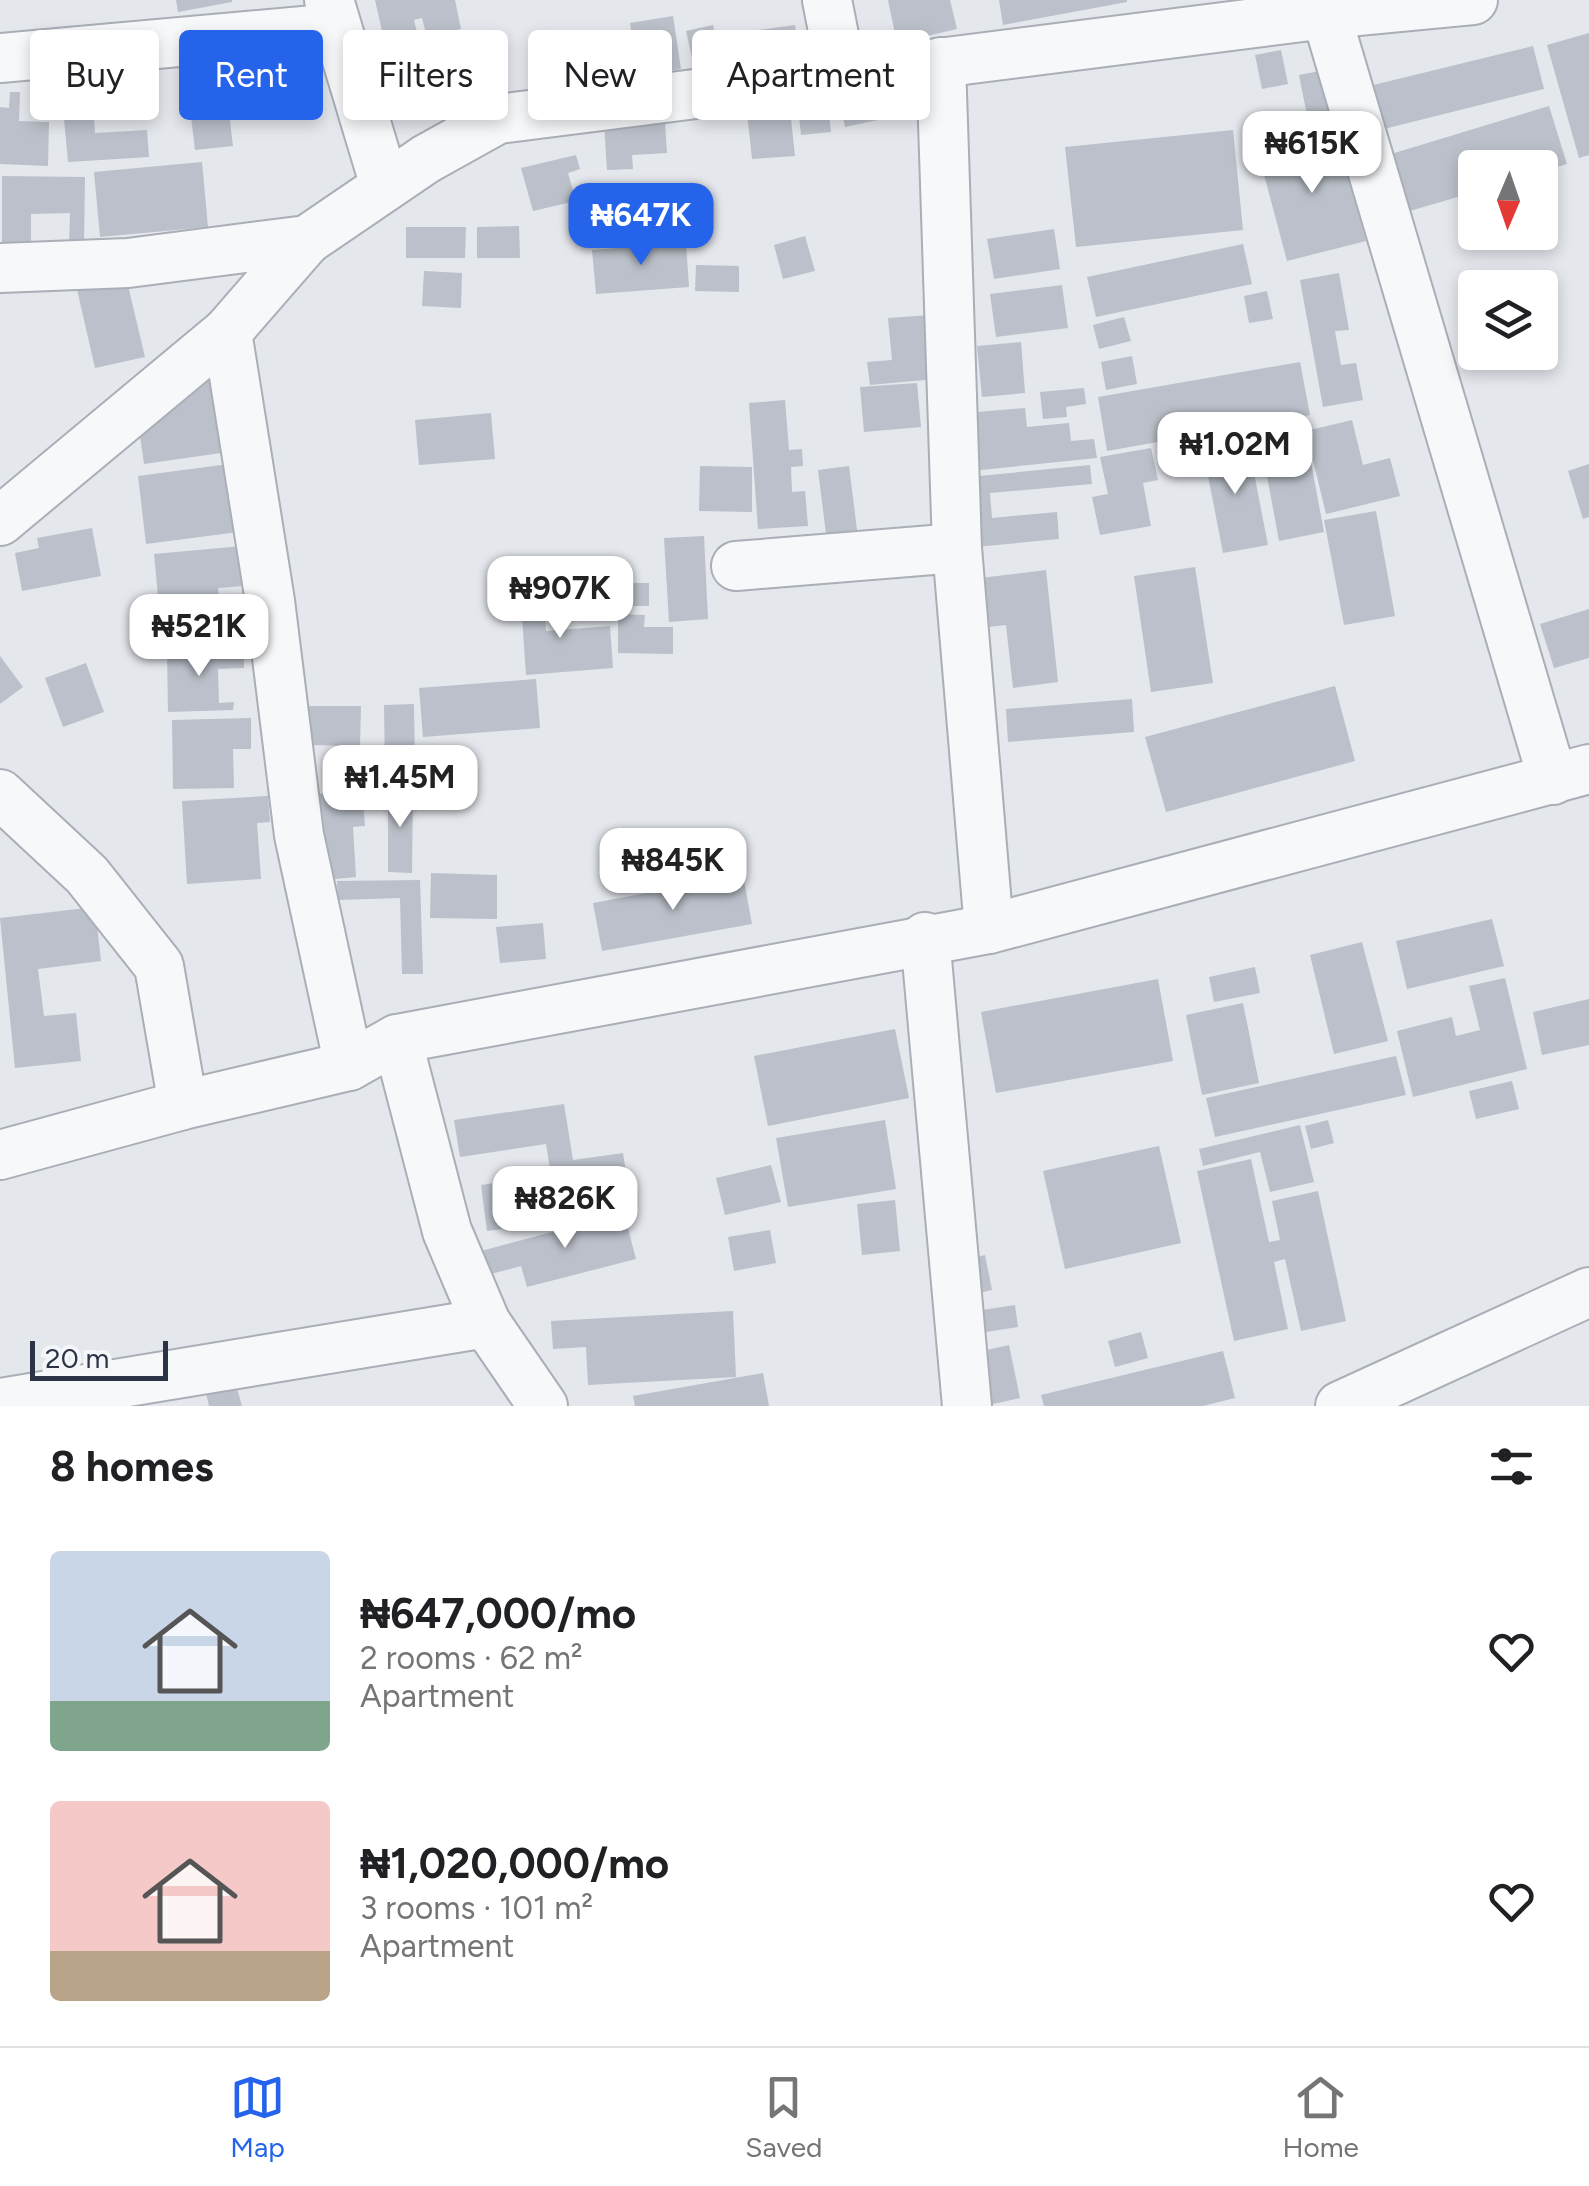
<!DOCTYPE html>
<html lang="en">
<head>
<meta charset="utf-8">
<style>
	:root { --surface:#fff; --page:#f6f6f6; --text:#202124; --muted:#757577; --line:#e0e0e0; --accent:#2563eb }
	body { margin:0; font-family:Figtree,sans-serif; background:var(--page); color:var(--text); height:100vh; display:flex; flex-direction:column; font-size:38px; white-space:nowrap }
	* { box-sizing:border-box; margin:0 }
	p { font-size:32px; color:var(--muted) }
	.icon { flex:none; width:55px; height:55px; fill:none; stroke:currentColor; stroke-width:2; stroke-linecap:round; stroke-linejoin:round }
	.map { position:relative; height:1406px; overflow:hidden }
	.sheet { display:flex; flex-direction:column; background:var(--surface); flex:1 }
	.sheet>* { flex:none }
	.hud { position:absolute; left:30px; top:30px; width:1000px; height:90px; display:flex; gap:20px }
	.needle { width:65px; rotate:182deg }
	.buttons { position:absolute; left:1458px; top:150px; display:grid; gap:20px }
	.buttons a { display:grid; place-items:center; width:100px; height:100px; border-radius:10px; background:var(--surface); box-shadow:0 5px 15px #0003; font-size:50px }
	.scale { position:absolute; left:30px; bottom:25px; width:138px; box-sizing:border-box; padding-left:10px; border:5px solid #2b3445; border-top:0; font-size:28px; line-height:35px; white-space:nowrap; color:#2b3445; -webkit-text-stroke:8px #f4f6f9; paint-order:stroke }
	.price { position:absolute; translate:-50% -85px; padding:0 22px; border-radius:20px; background:#fff; color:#222; font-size:32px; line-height:65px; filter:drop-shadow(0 2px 5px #0008) }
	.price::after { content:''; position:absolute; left:50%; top:60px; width:30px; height:22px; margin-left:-15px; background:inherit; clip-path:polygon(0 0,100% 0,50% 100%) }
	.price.active { background:var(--accent); color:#fff }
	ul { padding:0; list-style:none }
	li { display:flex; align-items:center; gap:30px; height:250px; padding:0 50px }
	li span { display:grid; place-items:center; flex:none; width:280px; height:200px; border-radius:10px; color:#555 }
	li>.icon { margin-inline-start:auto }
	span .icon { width:120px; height:120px; fill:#fffc; stroke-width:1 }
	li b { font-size:42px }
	h2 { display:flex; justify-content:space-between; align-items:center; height:120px; padding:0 50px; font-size:42px }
	.tag { padding:0 35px; border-radius:10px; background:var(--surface); box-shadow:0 5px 15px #0003; font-size:35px; line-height:90px }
	.tag.active { background:var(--accent); color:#fff }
	.dock { display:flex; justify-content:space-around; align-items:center; height:140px; border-top:2px solid var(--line); background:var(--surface); font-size:28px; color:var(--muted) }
	.dock a { display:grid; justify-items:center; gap:5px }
	.dock .active { color:var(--accent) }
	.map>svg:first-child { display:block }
	.building { fill:#bbc0ca }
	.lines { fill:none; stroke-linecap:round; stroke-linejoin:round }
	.minor-casing { stroke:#a9aeb7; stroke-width:52 }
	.minor { stroke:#f7f8fa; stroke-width:48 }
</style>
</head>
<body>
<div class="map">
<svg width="1589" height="1406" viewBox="0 0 1589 1406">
	<rect width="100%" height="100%" fill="#e4e7ec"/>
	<g class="building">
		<path d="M176,0H232V2L178,12Z"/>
		<path d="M375,0H455L461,29L427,37L422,18L414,20L420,45L387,53Z"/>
		<path d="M888,0H950L957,29L897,43Z"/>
		<path d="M999,0H1127V2L1003,25Z"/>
		<path d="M673,16L681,69L637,75L630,23Z"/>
		<path d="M713,25L722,65L695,71L686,31Z"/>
		<path d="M795,25L800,59L734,69L729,34Z"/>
		<path d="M1589,33V155L1579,158L1547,45Z"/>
		<path d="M618,46L624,75L563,87L557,58Z"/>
		<path d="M1533,46L1544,89L1372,132L1361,88Z"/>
		<path d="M1281,50L1288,84L1262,89L1255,55Z"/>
		<path d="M1325,70L1334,120L1309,125L1299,75Z"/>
		<path d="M913,74L920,111L845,127L837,89Z"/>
		<path d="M225,79L233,146L195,150L187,83Z"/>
		<path d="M10,92H20L19,121L49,122L48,166L0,164V107L9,108Z"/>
		<path d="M827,95L831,132L801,135L797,98Z"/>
		<path d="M789,100L795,156L752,159L746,104Z"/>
		<path d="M664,105L667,153L632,155L633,169L607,170L603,109Z"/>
		<path d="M1549,106L1567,164L1540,172V168H1475V192L1396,215L1378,158Z"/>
		<path d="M94,117L95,133L147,130L149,157L68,162L64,119Z"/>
		<path d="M1233,130L1243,230L1076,247L1065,147Z"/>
		<path d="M1338,132L1366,241L1287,261L1258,152Z"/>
		<path d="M576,155L580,169L568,173L576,201L533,211L521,168Z"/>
		<path d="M202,162L208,227L100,237L94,172Z"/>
		<path d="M2,176L85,177L84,244H69L70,213L31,214V242H2Z"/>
		<path d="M519,226L520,258H477V227Z"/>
		<path d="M406,227H466L465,258H406Z"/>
		<path d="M1054,229L1060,269L994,279L987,239Z"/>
		<path d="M805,236L815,271L783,279L774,245Z"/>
		<path d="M686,243L689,287L596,294L592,250Z"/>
		<path d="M1243,244L1252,284L1096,317L1087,277Z"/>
		<path d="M696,265L739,266V292L695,291Z"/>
		<path d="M424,271L462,273L461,308L422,306Z"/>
		<path d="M125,273L145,357L95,368L76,285Z"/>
		<path d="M1339,273L1349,330L1335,331L1341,365L1356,363L1363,400L1323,407L1300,280Z"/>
		<path d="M1062,285L1068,328L996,337L990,294Z"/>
		<path d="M1267,291L1273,319L1249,323L1244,296Z"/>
		<path d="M931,315L936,379L870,385L867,362L892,360L888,318Z"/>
		<path d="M1124,317L1131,341L1099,349L1093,325Z"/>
		<path d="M1021,342L1025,393L982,397L977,346Z"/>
		<path d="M1132,356L1137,384L1106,390L1101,362Z"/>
		<path d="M1300,362L1310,415L1107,451L1098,397Z"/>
		<path d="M209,365L221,453L144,464L138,422Z"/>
		<path d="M917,383L921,427L864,432L860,387Z"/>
		<path d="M1084,388L1086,404L1066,407L1067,417L1043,419L1040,392Z"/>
		<path d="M785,400L789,450L802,449L803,466L791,467L792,492L805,491L808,526L758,529L749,403Z"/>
		<path d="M1025,408L1027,427L1069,423L1071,441L1094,439L1097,458L971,471L966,413Z"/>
		<path d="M491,413L495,459L419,465L415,420Z"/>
		<path d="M1352,420L1363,465L1390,458L1400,496L1326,514L1306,431Z"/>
		<path d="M1306,436L1324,532L1279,541L1261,444Z"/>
		<path d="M1248,442L1268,545L1223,553L1203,450Z"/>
		<path d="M1151,448L1158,480L1143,483L1151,526L1100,535L1092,497L1108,494L1100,457Z"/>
		<path d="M229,464L238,532L146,544L138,476Z"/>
		<path d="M1589,464V517L1583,519L1568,471Z"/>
		<path d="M1090,465L1092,484L990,493L992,518L1057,512L1059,539L975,547L969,477Z"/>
		<path d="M700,466L752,467V512L699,511Z"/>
		<path d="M849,466L857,530L826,534L818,470Z"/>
		<path d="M1376,511L1395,616L1344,625L1324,520Z"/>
		<path d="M92,528L101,576L22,591L15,553L39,548L37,538Z"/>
		<path d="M704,536L708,619L669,622L664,538Z"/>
		<path d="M253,545L256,585L218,588L221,623L161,628L154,554Z"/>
		<path d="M1195,567L1213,683L1151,692L1134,576Z"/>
		<path d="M1046,570L1058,682L1013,688L1006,625L978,628L972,579Z"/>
		<rect x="610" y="583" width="39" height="23"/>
		<path d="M543,585L546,631L610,626L613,668L526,675L520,587Z"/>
		<path d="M1589,609V658L1554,668L1540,624Z"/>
		<path d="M618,614L645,615L644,627H673V654L618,653Z"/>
		<path d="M244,649V668L218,669L219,703L234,702L233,710L168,712L167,651Z"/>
		<path d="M0,656L23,687L0,704Z"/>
		<path d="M86,663L104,712L63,727L45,678Z"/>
		<path d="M536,679L540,728L423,737L419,688Z"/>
		<path d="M1335,686L1355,761L1166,812L1145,737Z"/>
		<path d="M1132,699L1134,732L1008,742L1006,709Z"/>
		<path d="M414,704L415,772L385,773L384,705Z"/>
		<path d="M307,706H361L360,746L306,745Z"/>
		<path d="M251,718V749H233L234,788L173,789L172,720Z"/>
		<path d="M388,789H413L412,873L388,872Z"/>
		<path d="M362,790L365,826L353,827L356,877L325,880L317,794Z"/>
		<path d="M268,796L270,822L257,823L261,879L187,884L182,801Z"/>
		<path d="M431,873L497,875V919L430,918Z"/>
		<path d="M743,875L752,924L602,951L593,903Z"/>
		<path d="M420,880L423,974H402L400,898L338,900L337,881Z"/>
		<path d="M95,907L101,961L38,969L44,1016L76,1013L81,1061L15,1068L0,918Z"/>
		<path d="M1492,919L1504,966L1407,989L1396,941Z"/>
		<path d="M543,923L546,959L500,963L496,927Z"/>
		<path d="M1362,942L1388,1041L1334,1054L1310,955Z"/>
		<path d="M1255,967L1260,993L1214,1002L1209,977Z"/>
		<path d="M1505,978L1527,1069L1413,1097L1397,1031L1452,1017L1456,1036L1480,1030L1469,986Z"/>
		<path d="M1158,979L1173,1061L996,1093L981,1012Z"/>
		<path d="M1589,999V1045L1542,1055L1533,1012Z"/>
		<path d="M1243,1003L1259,1083L1202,1095L1186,1015Z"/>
		<path d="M895,1029L909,1098L768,1126L754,1056Z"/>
		<path d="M1396,1056L1406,1095L1215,1137L1206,1098Z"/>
		<path d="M1512,1081L1519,1109L1476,1119L1469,1091Z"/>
		<path d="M564,1104L573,1160L623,1153L632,1210L487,1231L481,1185L551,1175L546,1144L460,1157L454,1120Z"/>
		<path d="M885,1120L896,1189L788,1207L776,1138Z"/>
		<path d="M1328,1120L1334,1143L1311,1149L1305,1126Z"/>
		<path d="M1300,1125L1314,1182L1270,1192L1260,1152L1203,1166L1199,1149Z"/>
		<path d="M1159,1146L1181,1243L1065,1269L1043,1171Z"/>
		<path d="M1251,1159L1269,1242L1280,1240L1272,1201L1318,1191L1346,1321L1301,1331L1285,1259L1274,1262L1288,1329L1234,1341L1197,1171Z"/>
		<path d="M771,1165L781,1202L725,1215L716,1178Z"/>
		<path d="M895,1200L900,1251L862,1255L857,1204Z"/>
		<path d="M624,1213L636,1259L527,1287L521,1266L487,1275L481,1251Z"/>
		<path d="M770,1230L776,1263L734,1271L728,1237Z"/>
		<path d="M985,1255L992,1290L975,1294L968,1259Z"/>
		<path d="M1015,1305L1018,1327L986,1332L982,1310Z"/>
		<path d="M733,1311L736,1377L588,1385L586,1347L553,1349L551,1321Z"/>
		<path d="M1141,1332L1148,1358L1115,1367L1108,1341Z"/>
		<path d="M1009,1345L1020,1398L984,1406L973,1353Z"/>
		<path d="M1223,1351L1235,1398L1203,1406H1044L1041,1395Z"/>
		<path d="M763,1373L769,1406H635L633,1396Z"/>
		<path d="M236,1385L242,1406H209L206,1393Z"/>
	</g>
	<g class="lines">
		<defs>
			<g id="minor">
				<path d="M329,0L385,186"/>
				<path d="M827,0L842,76"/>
				<path d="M1326,14L1553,780"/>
				<path d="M0,58L337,28"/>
				<path d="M941,62L957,548L989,929"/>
				<path d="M0,268L128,263L307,240L426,159L498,119L1326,14L1473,0"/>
				<path d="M227,332L270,601L299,835L349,1066"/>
				<path d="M0,521L227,332L307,240"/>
				<path d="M736,566L957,548"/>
				<path d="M0,794L87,875L159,966L183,1105"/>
				<path d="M925,937L967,1406"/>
				<path d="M397,1039L447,1231L486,1323L543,1406"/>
				<path d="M0,1155L183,1105L349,1066L397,1039L989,929L1589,769"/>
				<path d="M0,1403L486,1323"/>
				<path d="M1340,1406L1589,1292"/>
			</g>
		</defs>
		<use href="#minor" class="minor-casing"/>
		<use href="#minor" class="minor"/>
	</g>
</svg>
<div class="buttons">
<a><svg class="needle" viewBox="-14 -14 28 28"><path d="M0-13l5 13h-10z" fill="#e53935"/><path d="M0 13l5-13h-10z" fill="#757577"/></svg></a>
<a><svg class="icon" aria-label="layers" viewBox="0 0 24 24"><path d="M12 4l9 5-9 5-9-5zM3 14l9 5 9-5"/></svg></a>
</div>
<div class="scale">20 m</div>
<b class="price" style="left:1312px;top:196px">₦615K</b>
<b class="price active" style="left:641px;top:268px">₦647K</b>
<b class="price" style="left:1235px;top:497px">₦1.02M</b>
<b class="price" style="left:560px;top:641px">₦907K</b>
<b class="price" style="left:199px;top:679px">₦521K</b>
<b class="price" style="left:400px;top:830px">₦1.45M</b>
<b class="price" style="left:673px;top:913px">₦845K</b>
<b class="price" style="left:565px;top:1251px">₦826K</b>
<div class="hud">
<a class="tag">Buy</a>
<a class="tag active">Rent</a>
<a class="tag">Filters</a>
<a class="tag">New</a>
<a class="tag">Apartment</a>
</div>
</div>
<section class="sheet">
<h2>8 homes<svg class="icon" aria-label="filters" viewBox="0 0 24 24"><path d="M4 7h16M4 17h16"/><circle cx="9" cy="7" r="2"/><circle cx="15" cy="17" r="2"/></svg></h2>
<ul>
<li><span style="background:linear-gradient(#c9d6e8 75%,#7fa58c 0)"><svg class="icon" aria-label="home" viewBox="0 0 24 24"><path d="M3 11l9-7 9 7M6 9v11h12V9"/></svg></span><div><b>₦647,000/mo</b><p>2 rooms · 62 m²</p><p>Apartment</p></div><svg class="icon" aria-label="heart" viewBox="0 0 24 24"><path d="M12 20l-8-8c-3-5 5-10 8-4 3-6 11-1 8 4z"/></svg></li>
<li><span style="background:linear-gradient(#f6c9c9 75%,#b9a48a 0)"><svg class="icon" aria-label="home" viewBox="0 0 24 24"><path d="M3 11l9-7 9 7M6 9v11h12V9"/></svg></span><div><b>₦1,020,000/mo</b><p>3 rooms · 101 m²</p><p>Apartment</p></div><svg class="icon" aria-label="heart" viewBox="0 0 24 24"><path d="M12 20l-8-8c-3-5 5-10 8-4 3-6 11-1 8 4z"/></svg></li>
</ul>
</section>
<nav class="dock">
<a class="active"><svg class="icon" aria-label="map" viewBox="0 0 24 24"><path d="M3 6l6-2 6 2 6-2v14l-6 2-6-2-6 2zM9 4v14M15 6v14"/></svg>Map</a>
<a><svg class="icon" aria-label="saved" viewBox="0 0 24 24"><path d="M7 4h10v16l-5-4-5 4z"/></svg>Saved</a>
<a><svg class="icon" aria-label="home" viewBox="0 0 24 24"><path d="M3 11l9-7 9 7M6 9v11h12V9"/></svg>Home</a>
</nav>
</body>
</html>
